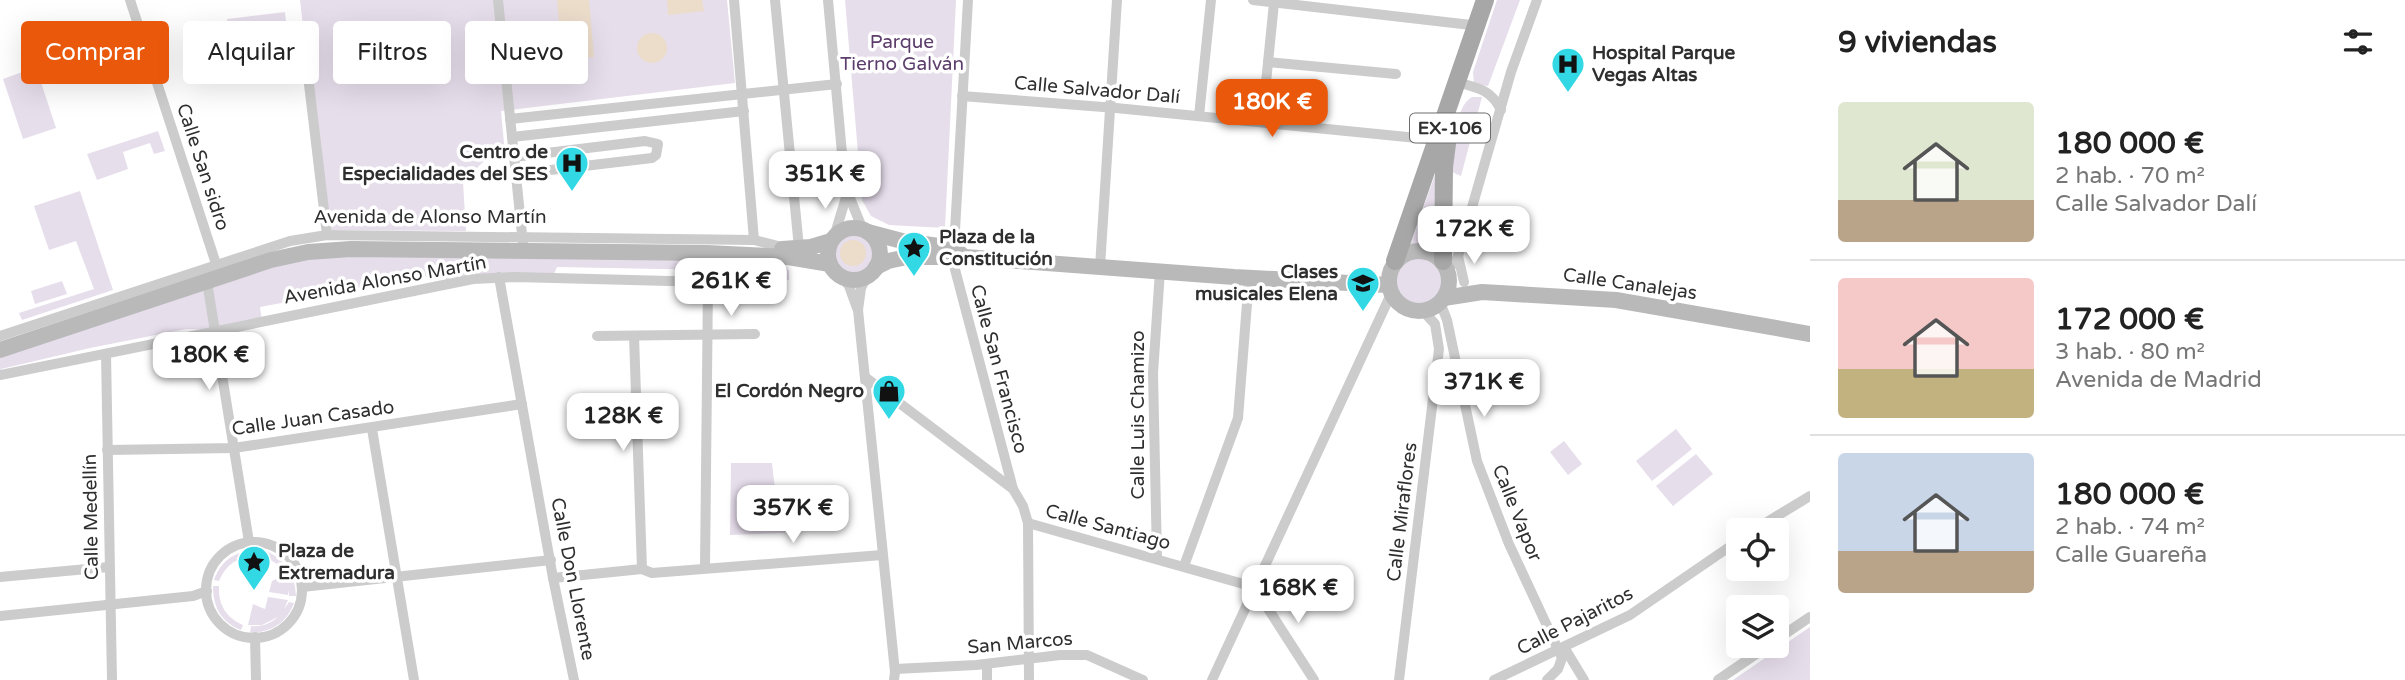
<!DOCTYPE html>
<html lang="es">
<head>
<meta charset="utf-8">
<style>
	:root { --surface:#fff; --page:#f6f6f6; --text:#222; --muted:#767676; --line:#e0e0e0; --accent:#ea580c }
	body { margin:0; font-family:"Varela Round",sans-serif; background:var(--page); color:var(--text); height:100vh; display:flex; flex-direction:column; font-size:26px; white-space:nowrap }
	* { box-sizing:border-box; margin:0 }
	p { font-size:23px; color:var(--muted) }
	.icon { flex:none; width:38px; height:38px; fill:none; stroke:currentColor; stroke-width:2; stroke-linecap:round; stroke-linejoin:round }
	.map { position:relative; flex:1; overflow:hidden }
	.panel { display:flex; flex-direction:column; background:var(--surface); width:595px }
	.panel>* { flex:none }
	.banner { position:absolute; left:21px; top:21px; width:665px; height:63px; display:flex; gap:14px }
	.tools { position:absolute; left:1726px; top:518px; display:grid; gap:14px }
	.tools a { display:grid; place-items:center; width:63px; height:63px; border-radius:7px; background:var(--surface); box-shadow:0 7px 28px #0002; font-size:35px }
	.price { position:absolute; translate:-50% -60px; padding:0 16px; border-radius:14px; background:#fff; color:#222; font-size:23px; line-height:46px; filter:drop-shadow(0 2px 4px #0008) }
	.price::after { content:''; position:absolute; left:50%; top:42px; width:21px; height:16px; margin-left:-10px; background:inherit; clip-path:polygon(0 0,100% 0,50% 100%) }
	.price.on { background:var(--accent); color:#fff }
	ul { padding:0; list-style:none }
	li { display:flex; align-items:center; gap:21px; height:175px; padding:0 28px }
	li+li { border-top:2px solid var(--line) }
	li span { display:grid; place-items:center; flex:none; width:196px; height:140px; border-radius:7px; color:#555 }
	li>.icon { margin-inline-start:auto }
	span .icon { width:84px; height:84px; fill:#fffc; stroke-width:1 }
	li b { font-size:30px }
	h2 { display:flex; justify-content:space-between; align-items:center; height:84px; padding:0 28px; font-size:30px }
	.chip { padding:0 24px; border-radius:7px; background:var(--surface); box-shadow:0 7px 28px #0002; font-size:24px; line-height:63px }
	.chip.on { background:var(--accent); color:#fff }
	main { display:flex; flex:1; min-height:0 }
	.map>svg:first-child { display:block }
	.green { fill:#e7deec }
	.water { fill:#ecdcca }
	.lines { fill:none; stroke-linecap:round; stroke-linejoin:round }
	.minor { stroke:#ccc; stroke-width:10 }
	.secondary { stroke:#b9b9b9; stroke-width:16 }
	.primary { stroke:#a7a7a7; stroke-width:18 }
	.labels { text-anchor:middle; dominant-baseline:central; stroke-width:7; stroke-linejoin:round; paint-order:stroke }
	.shield { fill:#fff; stroke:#6d6d6d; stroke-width:2 }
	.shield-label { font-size:18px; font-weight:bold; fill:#2f2f2f }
	.park-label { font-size:19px; fill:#5c3d6b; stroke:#fff }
	.poi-label { font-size:19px; font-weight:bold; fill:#2f2f2f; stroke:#fff; text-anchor:start }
	.street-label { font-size:19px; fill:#2f2f2f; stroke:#fff }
</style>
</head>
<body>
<main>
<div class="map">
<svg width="1810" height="680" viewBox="0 0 1810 680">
	<rect width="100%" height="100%" fill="#fff"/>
	<g class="green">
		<path d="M300,0H727L735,83L501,111L505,154L489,156L463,182L466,231L326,230Z"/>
		<path d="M845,0H956L945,228L889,225L871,216L862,200Z"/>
		<path d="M1497,0H1520L1488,86L1474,84L1473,72Z"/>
		<path d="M285,12L291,67L234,75L227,19Z"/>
		<path d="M36,67L56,128L23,139L3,79Z"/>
		<path d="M1472,97H1482L1461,176L1452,172C1453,154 1454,106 1472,97Z"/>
		<path d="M158,131L165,151L154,154L150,143L123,152L128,169L97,180L87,154Z"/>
		<path d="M1437,169L1435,250L1417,246L1409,248Z"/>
		<path d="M80,191L113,290L22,320L19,313L94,289L76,241L49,250L34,206Z"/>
		<circle cx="853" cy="253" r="21"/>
		<path d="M290,255L764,260L712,276V270L557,267L554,274L446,281V272L260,307L262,321L216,330L186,329L90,348L1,369L0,374V350Z"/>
		<circle cx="1419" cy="281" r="23"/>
		<path d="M786,267L789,271V280L745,277L770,268Z"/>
		<path d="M62,281L67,294L35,304L31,291Z"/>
		<path d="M1676,429L1692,449L1652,481L1636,461Z"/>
		<path d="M1564,441L1582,464L1568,475L1550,452Z"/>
		<path d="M1696,454L1713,474L1673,506L1656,486Z"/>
		<path d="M731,463H772L776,498H796L797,509L784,511L785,533L730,535Z"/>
		<path d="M258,550L257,556C239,556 226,564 219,581L214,580C222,559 236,551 258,550Z"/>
		<path d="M267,552C287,560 295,576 296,596H289V590L288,595L269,592L272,581L284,575L288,579L277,564L266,557Z"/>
		<path d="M213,586H219C218,604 226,618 243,625L241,630C221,622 213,607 213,586Z"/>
		<path d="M268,597L288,600L284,609L289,602L294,603C286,624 271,632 250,633L251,626C261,627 270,624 278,617L262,625H248L253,604L265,609Z"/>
		<path d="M1810,627V680H1733Z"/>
	</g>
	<g class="water">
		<path d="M557,0H589L594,57L562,60Z"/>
		<path d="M667,0H702L704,11L668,15Z"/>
		<circle cx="652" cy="48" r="15"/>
		<circle cx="853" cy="253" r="13"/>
	</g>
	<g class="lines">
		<g class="minor">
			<path d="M130,0L218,270"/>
			<path d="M498,0L523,244"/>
			<path d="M734,0L754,240"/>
			<path d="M775,0L799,248"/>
			<path d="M828,0L845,186L863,230"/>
			<path d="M1253,0L1480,26"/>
			<path d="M1268,62L1396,74"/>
			<path d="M308,76L327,235"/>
			<path d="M1457,82C1477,88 1491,89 1501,110"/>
			<path d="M962,96L1116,108L1437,140"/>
			<path d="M1199,116L1211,0"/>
			<path d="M510,119L837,84"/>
			<path d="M1262,122L1274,3"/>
			<path d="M512,137L744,111"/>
			<path d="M514,157L645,141L658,144L656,155L652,158L516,174"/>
			<path d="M834,237L847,194"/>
			<path d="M954,248L968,0"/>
			<path d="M1458,256L1464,282"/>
			<path d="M952,258L1013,489"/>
			<path d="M1100,267L1117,0"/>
			<path d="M1447,268L1455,263L1458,256L1511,72L1537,0"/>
			<path d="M841,276L849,286L857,308"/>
			<path d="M867,276L861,288L858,310L895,672L894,680"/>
			<path d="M499,277L553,578L574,680"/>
			<path d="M207,282L249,542"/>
			<path d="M1440,302L1447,320L1477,461L1509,544L1562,658L1558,669L1547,680"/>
			<path d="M0,336L290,241L327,235L754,240L786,248"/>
			<path d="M597,336L755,334"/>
			<path d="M634,336L642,569"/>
			<path d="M106,354L112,680"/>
			<path d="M0,375L473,279L515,277L708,282L782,261"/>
			<path d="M865,377L1013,489L1023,506L1028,523L1029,680"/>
			<path d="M372,429L414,680"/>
			<path d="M107,450L234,448L522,404"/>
			<path d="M1028,523L1254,587L1314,680"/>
			<path d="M1754,530L1810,496"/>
			<circle cx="254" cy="590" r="48"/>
			<path d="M1157,558L1153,373L1160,271"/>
			<path d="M1184,566L1238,418L1249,278"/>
			<path d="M705,568L708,282"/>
			<path d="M0,577L109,567"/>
			<path d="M553,578L642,569L652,573L882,555"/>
			<path d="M302,587L551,560"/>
			<path d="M0,616L193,596L207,591"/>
			<path d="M255,637L256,680"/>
			<path d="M1776,640L1810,617"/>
			<path d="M1564,647L1584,680"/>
			<path d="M895,669L976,665L1060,655H1087L1143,680"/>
			<path d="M987,680V664"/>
			<path d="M1212,680L1391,294"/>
			<path d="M1399,680L1439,349L1435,324L1423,311"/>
			<path d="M1494,680L1630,615L1738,541"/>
			<path d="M1718,680L1768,646"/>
		</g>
		<g class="secondary">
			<circle cx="854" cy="254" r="26"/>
			<path d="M868,232L902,241L954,248L963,256"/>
			<path d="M782,249L811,247L831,241"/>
			<circle cx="1419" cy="281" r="30"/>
			<path d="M876,267L888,261L907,257H965L1234,277L1388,285"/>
			<path d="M1444,298L1482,292L1616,300L1810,334"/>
			<path d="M0,350L271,260L308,252L351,249L707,253L788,257L830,264"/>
		</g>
		<g class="primary">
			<path d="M1395,261L1485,0"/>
			<path d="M1443,261L1444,167L1448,136"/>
		</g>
	</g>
	<defs>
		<symbol id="hospital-pin" viewBox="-11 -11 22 30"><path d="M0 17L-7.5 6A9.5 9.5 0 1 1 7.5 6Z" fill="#33d8e5" stroke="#fff"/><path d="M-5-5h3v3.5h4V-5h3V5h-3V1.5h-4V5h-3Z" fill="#111"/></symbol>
		<symbol id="sight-pin" viewBox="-11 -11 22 30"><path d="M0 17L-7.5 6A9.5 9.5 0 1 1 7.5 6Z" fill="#33d8e5" stroke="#fff"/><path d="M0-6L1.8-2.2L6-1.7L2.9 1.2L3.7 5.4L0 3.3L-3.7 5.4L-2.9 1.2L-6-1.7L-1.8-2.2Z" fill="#111"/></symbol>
		<symbol id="university-pin" viewBox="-11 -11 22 30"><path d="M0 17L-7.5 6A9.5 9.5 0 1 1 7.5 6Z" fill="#33d8e5" stroke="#fff"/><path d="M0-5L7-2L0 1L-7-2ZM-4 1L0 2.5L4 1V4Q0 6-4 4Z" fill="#111"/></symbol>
		<symbol id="shop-pin" viewBox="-11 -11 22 30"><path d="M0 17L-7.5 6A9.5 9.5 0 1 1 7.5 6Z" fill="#33d8e5" stroke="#fff"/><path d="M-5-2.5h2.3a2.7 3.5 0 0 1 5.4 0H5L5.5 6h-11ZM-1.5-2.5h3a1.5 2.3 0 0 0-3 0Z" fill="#111"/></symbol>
	</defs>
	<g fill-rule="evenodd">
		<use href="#hospital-pin" x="1549" y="45" width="38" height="52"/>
		<use href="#hospital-pin" x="553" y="144" width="38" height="52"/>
		<use href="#sight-pin" x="895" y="229" width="38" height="52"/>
		<use href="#university-pin" x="1344" y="264" width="38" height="52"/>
		<use href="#shop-pin" x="870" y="372" width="38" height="52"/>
		<use href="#sight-pin" x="235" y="543" width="38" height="52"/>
	</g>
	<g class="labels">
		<rect class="shield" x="1410" y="113.5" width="80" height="29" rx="5"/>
		<g class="shield-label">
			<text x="1450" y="128">EX-106</text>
		</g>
		<g class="park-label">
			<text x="902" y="42">Parque<tspan x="902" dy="22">Tierno Galván</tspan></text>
		</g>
		<g class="poi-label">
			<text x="1592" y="53">Hospital Parque<tspan x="1592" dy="22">Vegas Altas</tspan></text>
			<text x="548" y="152" text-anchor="end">Centro de<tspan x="548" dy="22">Especialidades del SES</tspan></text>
			<text x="939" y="237">Plaza de la<tspan x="939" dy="22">Constitución</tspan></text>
			<text x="1338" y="272" text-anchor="end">Clases<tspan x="1338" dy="22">musicales Elena</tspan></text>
			<text x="864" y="391" text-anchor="end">El Cordón Negro</text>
			<text x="278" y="551">Plaza de<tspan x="278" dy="22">Extremadura</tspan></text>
		</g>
		<g class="street-label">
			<text transform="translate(1097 90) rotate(5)">Calle Salvador Dalí</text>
			<text transform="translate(203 167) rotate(72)">Calle San sidro</text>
			<text x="430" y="217">Avenida de Alonso Martín</text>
			<text transform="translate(385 280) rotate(-10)">Avenida Alonso Martín</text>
			<text transform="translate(1630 284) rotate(8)">Calle Canalejas</text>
			<text transform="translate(999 369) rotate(75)">Calle San Francisco</text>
			<text transform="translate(1138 415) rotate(-90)">Calle Luis Chamizo</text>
			<text transform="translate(313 418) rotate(-8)">Calle Juan Casado</text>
			<text transform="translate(1402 512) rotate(-83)">Calle Miraflores</text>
			<text transform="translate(1517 513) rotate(68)">Calle Vapor</text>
			<text transform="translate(91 517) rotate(-91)">Calle Medellín</text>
			<text transform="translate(1108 527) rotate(15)">Calle Santiago</text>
			<text transform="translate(573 579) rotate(79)">Calle Don Llorente</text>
			<text transform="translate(1575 621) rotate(-27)">Calle Pajaritos</text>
			<text transform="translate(1020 643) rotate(-5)">San Marcos</text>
		</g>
	</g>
</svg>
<div class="tools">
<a><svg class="icon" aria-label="locate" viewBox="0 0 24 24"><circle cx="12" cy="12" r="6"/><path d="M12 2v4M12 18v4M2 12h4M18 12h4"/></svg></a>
<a><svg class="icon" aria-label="layers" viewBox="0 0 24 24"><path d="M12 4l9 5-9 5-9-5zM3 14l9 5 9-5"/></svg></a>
</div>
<b class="price on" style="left:1272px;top:139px">180K €</b>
<b class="price" style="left:825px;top:211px">351K €</b>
<b class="price" style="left:1474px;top:266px">172K €</b>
<b class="price" style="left:731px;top:318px">261K €</b>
<b class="price" style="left:209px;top:392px">180K €</b>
<b class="price" style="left:1484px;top:419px">371K €</b>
<b class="price" style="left:623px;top:453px">128K €</b>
<b class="price" style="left:793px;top:545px">357K €</b>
<b class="price" style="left:1298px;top:625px">168K €</b>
<div class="banner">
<a class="chip on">Comprar</a>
<a class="chip">Alquilar</a>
<a class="chip">Filtros</a>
<a class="chip">Nuevo</a>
</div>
</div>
<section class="panel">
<h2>9 viviendas<svg class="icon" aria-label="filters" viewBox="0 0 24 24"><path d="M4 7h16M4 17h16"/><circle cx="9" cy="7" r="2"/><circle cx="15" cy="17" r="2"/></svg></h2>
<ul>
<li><span style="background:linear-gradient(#dfe7d0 70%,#b9a48a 0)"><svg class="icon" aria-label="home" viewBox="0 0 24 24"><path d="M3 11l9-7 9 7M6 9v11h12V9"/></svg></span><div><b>180 000 €</b><p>2 hab. · 70 m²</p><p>Calle Salvador Dalí</p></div></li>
<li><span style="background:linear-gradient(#f6c9c9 65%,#c2b280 0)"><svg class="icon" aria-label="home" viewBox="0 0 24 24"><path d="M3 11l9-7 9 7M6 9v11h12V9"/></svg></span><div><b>172 000 €</b><p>3 hab. · 80 m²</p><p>Avenida de Madrid</p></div></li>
<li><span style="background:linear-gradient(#c9d6e8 70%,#b9a48a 0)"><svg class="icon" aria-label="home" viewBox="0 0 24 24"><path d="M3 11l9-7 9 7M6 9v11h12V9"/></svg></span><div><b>180 000 €</b><p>2 hab. · 74 m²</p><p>Calle Guareña</p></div></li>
</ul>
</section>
</main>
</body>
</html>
